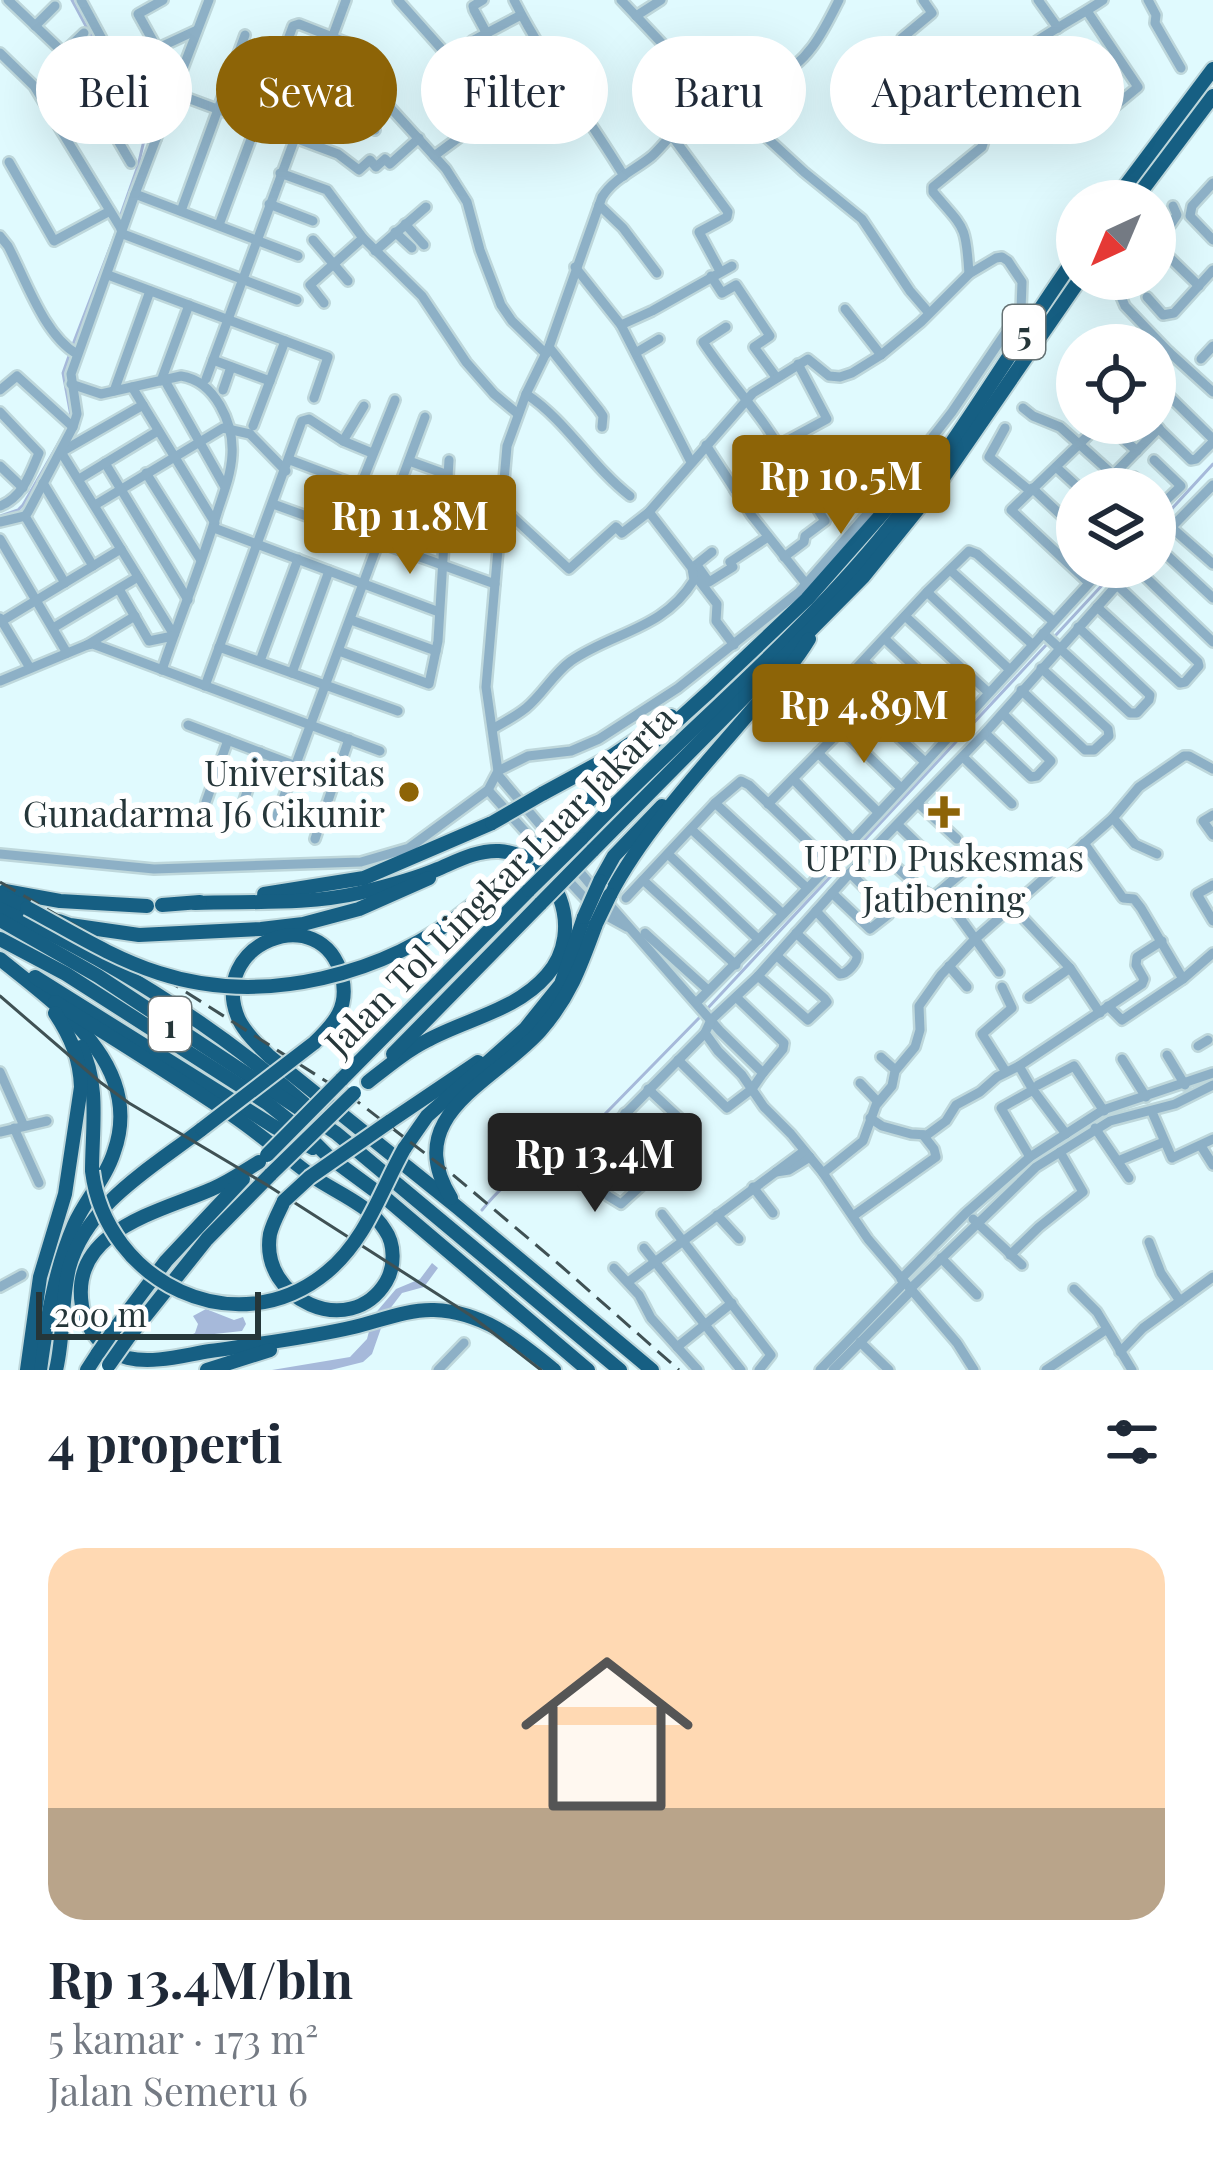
<!DOCTYPE html>
<html lang="id">
<head>
<meta charset="utf-8">
<style>
	:root { --surface:#fff; --page:#f2f2f3; --text:#1f2937; --muted:#747a83; --accent:#8d6407 }
	body { margin:0; font-family:"Playfair Display",serif; background:var(--page); color:var(--text); height:100vh; display:flex; flex-direction:column; font-size:45px; white-space:nowrap }
	* { box-sizing:border-box; margin:0 }
	p { font-size:39px; color:var(--muted) }
	.icon { flex:none; width:66px; height:66px; fill:none; stroke:currentColor; stroke-width:2; stroke-linecap:round; stroke-linejoin:round }
	.map { position:relative; height:1370px; overflow:hidden }
	.drawer { display:flex; flex-direction:column; background:var(--surface); flex:1 }
	.drawer>* { flex:none }
	.top-card { position:absolute; left:36px; top:36px; width:1143px; height:108px; display:flex; gap:24px }
	.needle { width:78px; rotate:224deg }
	.buttons { position:absolute; left:1056px; top:180px; display:grid; gap:24px }
	.buttons a { display:grid; place-items:center; width:120px; height:120px; border-radius:50%; background:var(--surface); box-shadow:0 12px 48px #0002; font-size:60px }
	.scale { position:absolute; left:36px; bottom:30px; width:225px; box-sizing:border-box; padding-left:12px; border:6px solid #253639; border-top:0; font-size:33px; line-height:42px; white-space:nowrap; color:#253639; -webkit-text-stroke:9px #fff; paint-order:stroke }
	.price { position:absolute; translate:-50% -102px; padding:0 27px; border-radius:12px; background:var(--accent); color:#fff; font-size:39px; line-height:78px; filter:drop-shadow(0 3px 6px #0008) }
	.price::after { content:''; position:absolute; left:50%; top:72px; width:36px; height:27px; margin-left:-18px; background:inherit; clip-path:polygon(0 0,100% 0,50% 100%) }
	.price.current { background:#222; color:#fff }
	ul { padding:0; list-style:none }
	li { display:grid; align-content:center; gap:24px; height:636px; padding:0 48px }
	li span { display:grid; place-items:center; height:372px; border-radius:36px; color:#555 }
	li>.icon { margin-inline-start:auto }
	span .icon { width:216px; height:216px; fill:#fffc; stroke-width:1 }
	li b { font-size:51px }
	h2 { display:flex; justify-content:space-between; align-items:center; height:144px; padding:0 48px; font-size:51px }
	.chip { padding:0 42px; border-radius:54px; background:var(--surface); box-shadow:0 12px 48px #0002; font-size:42px; line-height:108px }
	.chip.current { background:var(--accent); color:#fff }
	.map>svg:first-child { display:block }
	.water { fill:#a6b9da }
	.lines { fill:none; stroke-linecap:round; stroke-linejoin:round }
	.stream { stroke:#a6b9da; stroke-width:3 }
	.minor-casing { stroke:#bed7db; stroke-width:14 }
	.highway-casing { stroke:#bed7db; stroke-width:18 }
	.minor { stroke:#8db0c6; stroke-width:9 }
	.highway { stroke:#165f83; stroke-width:14 }
	.tram { stroke:#3f5154; stroke-width:3 }
	.rail { stroke:#3f5154; stroke-width:3; stroke-dasharray:18 9; stroke-linecap:butt }
	.highway-bridge-casing { stroke:#bed7db; stroke-width:18; stroke-linecap:butt }
	.highway-bridge { stroke:#165f83; stroke-width:14 }
	.poi-dot { fill:#8d6407; stroke:#fff; stroke-width:4.5 }
	.labels { text-anchor:middle; dominant-baseline:central; stroke-width:12; stroke-linejoin:round; paint-order:stroke }
	.shield { fill:#fff; stroke:#667274; stroke-width:3 }
	.shield-label { font-size:33px; font-weight:bold; fill:#253639 }
	.poi-label { font-size:36px; fill:#253639; stroke:#fff; text-anchor:end }
	.street-label { font-size:36px; fill:#253639; stroke:#fff }
</style>
</head>
<body>
<div class="map">
<svg width="1213" height="1370" viewBox="0 0 1213 1370">
	<rect width="100%" height="100%" fill="#e0fafe"/>
	<g class="water">
		<path d="M432,1263L438,1268L424,1287L402,1293L386,1314L372,1354L363,1362L331,1370H272L350,1357L367,1339L373,1316L396,1289L420,1279Z"/>
		<path d="M206,1309L234,1320L243,1317L246,1324L242,1331L187,1337L195,1333L198,1324L193,1316Z"/>
	</g>
	<g class="lines">
		<g class="stream">
			<path d="M72,0L145,136L138,166L120,217"/>
			<path d="M72,347L118,227"/>
			<path d="M69,356L63,373L71,416"/>
			<path d="M0,516L18,510L23,505L69,425"/>
			<path d="M1155,527L1213,464"/>
			<path d="M1055,636L1119,567"/>
			<path d="M707,1009L1048,643"/>
			<path d="M482,1210C495,1194 510,1178 530,1171C542,1168 548,1169 559,1161L701,1016"/>
		</g>
		<defs>
			<g id="minor">
				<path d="M8,0L71,60L131,163"/>
				<path d="M81,0L156,139"/>
				<path d="M163,0L138,14L177,84"/>
				<path d="M398,0L455,64L469,85"/>
				<path d="M483,0L473,6L474,10L487,34"/>
				<path d="M514,0C545,62 588,116 624,176"/>
				<path d="M621,0L688,71L708,101"/>
				<path d="M923,0L932,13L902,38C917,60 932,82 952,101C961,111 975,116 981,128C986,138 985,137 982,147L933,187V192C964,229 966,223 969,274"/>
				<path d="M1038,0L1058,28"/>
				<path d="M1148,0L1156,15L1155,23L1181,68"/>
				<path d="M636,16L661,0"/>
				<path d="M35,26L55,6"/>
				<path d="M472,41L521,15"/>
				<path d="M1028,47L1048,70L1051,82L1085,131L1138,87L1087,11"/>
				<path d="M953,48L995,79"/>
				<path d="M156,49L197,30"/>
				<path d="M0,53L34,86L120,227L123,234L297,300"/>
				<path d="M63,53L84,33"/>
				<path d="M319,71L377,93L446,169L467,202L480,250L501,305L512,321L546,354"/>
				<path d="M231,73L270,88"/>
				<path d="M736,89L754,126L804,172L862,219L910,291L929,313"/>
				<path d="M942,91L968,59"/>
				<path d="M174,93L338,154L359,170L370,160L376,167L385,159L390,164L419,138"/>
				<path d="M307,103L375,130"/>
				<path d="M48,107L106,72"/>
				<path d="M973,117C982,103 989,88 999,75C1026,41 1068,24 1103,0"/>
				<path d="M672,136L728,212L727,217L699,232L720,271"/>
				<path d="M434,156L476,125L471,117L484,109L478,100"/>
				<path d="M9,162L54,241L110,211"/>
				<path d="M280,173L327,190L363,238L422,296L466,362L494,394L518,414"/>
				<path d="M1213,183L1192,206L1190,216L1213,240"/>
				<path d="M135,194L298,256"/>
				<path d="M269,204L313,221"/>
				<path d="M599,205L623,228L657,273"/>
				<path d="M181,211L245,35"/>
				<path d="M405,224L424,245"/>
				<path d="M219,225L293,26L299,24L373,53"/>
				<path d="M395,232L412,248"/>
				<path d="M1155,235L1171,224L1177,215L1173,206"/>
				<path d="M0,236L8,246C26,280 44,335 77,354"/>
				<path d="M313,240L348,281"/>
				<path d="M375,251L426,207"/>
				<path d="M1163,251L1199,286"/>
				<path d="M575,267L621,325L691,462"/>
				<path d="M108,275L328,357L314,398"/>
				<path d="M711,276L722,293L736,285L770,336L754,347L776,377"/>
				<path d="M1121,279L1119,292L1125,306L1169,352L1213,392"/>
				<path d="M1147,297L1163,315L1174,313L1213,270"/>
				<path d="M324,303L310,285L363,238"/>
				<path d="M845,309L881,355"/>
				<path d="M621,325L652,311L732,266"/>
				<path d="M726,327L703,342C722,371 745,397 765,425C788,458 805,489 825,521L805,536L804,542L784,557"/>
				<path d="M549,347L599,410L603,416L602,427"/>
				<path d="M637,352L659,339"/>
				<path d="M1201,359L1213,346"/>
				<path d="M213,360L270,381"/>
				<path d="M1155,366L1169,352"/>
				<path d="M164,379L225,487"/>
				<path d="M206,379L346,0"/>
				<path d="M161,381L189,305"/>
				<path d="M1155,382L1213,439"/>
				<path d="M71,384L101,394L181,376C215,381 234,423 232,455C231,474 224,492 218,510C202,564 180,616 162,670"/>
				<path d="M132,387L215,523"/>
				<path d="M0,390L17,376L73,427"/>
				<path d="M223,390L231,367"/>
				<path d="M114,391L150,291"/>
				<path d="M526,394C567,421 591,466 630,496"/>
				<path d="M143,405L61,452L174,635"/>
				<path d="M1023,408L1033,416L1060,427L1129,489"/>
				<path d="M0,412L39,453C30,474 23,497 0,506"/>
				<path d="M1105,423L1137,451"/>
				<path d="M1153,423L1191,460L1196,459L1213,442"/>
				<path d="M253,426L285,341"/>
				<path d="M1005,428L989,457L1029,490"/>
				<path d="M343,441L364,406"/>
				<path d="M706,445L752,516L807,585"/>
				<path d="M779,445L827,419L798,364"/>
				<path d="M290,460L447,519"/>
				<path d="M1154,460L1181,486L1155,511"/>
				<path d="M409,461L448,475"/>
				<path d="M105,463L188,600"/>
				<path d="M0,466L23,488"/>
				<path d="M1056,467L1080,489"/>
				<path d="M146,473L201,560"/>
				<path d="M1113,475L1159,428"/>
				<path d="M1134,477L1147,489"/>
				<path d="M79,479L158,431"/>
				<path d="M43,483L93,566"/>
				<path d="M360,487L395,400"/>
				<path d="M1032,488L1077,530"/>
				<path d="M735,490L787,457"/>
				<path d="M273,504L495,584"/>
				<path d="M95,505L223,428L250,434L286,471"/>
				<path d="M25,516L65,583"/>
				<path d="M0,522L25,516L28,512L73,427L77,414L71,374L135,194L209,0"/>
				<path d="M214,528L439,612"/>
				<path d="M1172,528L1213,564"/>
				<path d="M0,539L67,653"/>
				<path d="M1155,544L1213,485"/>
				<path d="M1155,544L1213,598"/>
				<path d="M1135,567L1213,642"/>
				<path d="M692,568L712,552"/>
				<path d="M950,570L1032,644"/>
				<path d="M693,571L699,568L709,582L733,567L730,562L768,537"/>
				<path d="M694,574L717,604L716,621L734,645"/>
				<path d="M1089,583L1011,510L1101,423"/>
				<path d="M119,589L149,641L173,636"/>
				<path d="M927,592L1009,669"/>
				<path d="M1097,607L1180,683L1185,682L1199,666L1198,662L1116,584"/>
				<path d="M905,616L988,692"/>
				<path d="M0,618L30,668"/>
				<path d="M351,620L436,651"/>
				<path d="M2,621L121,549"/>
				<path d="M53,628L138,577"/>
				<path d="M1043,633L1130,713H1137L1149,700L1150,695L1078,627"/>
				<path d="M885,639L966,715"/>
				<path d="M87,645L93,644L380,751"/>
				<path d="M219,647L398,711"/>
				<path d="M339,651L429,684L438,641L449,460"/>
				<path d="M260,661L298,559"/>
				<path d="M865,662L945,738"/>
				<path d="M292,673L329,571"/>
				<path d="M0,681L87,645L135,616"/>
				<path d="M843,685L924,761"/>
				<path d="M205,686L302,421L309,419L343,441L372,453"/>
				<path d="M1021,690L1085,750H1094L1109,736L1108,729L1041,668"/>
				<path d="M188,725L296,766"/>
				<path d="M494,728C505,722 516,716 526,708C543,694 553,674 571,661C615,631 663,630 694,580L692,568L649,512"/>
				<path d="M985,733L1031,777L1037,776L1051,761L1003,714"/>
				<path d="M818,753L878,812"/>
				<path d="M963,757L1012,804"/>
				<path d="M498,771L528,756L571,751L599,739L678,688L799,592L917,457L952,412L1021,310L1022,282L1008,261L1002,257L996,258L969,274L921,322L881,355L852,373L840,377L829,376L808,359L753,393L649,512L622,533L616,527L569,569L503,508"/>
				<path d="M498,775L595,890"/>
				<path d="M793,779L852,840"/>
				<path d="M901,788L819,708L927,592L969,551L977,554L1053,621"/>
				<path d="M488,790L555,865"/>
				<path d="M206,802L228,740"/>
				<path d="M715,803L807,888"/>
				<path d="M768,804L841,730"/>
				<path d="M919,804L957,839"/>
				<path d="M241,810L260,752"/>
				<path d="M1213,815L1203,821L1213,835"/>
				<path d="M1113,818L1135,844L1157,854"/>
				<path d="M274,823L425,417"/>
				<path d="M899,826L932,858"/>
				<path d="M691,829L783,914"/>
				<path d="M315,839L349,739"/>
				<path d="M1084,843L1123,898L1134,899L1141,908L1183,979"/>
				<path d="M876,849L922,890L952,907L999,972"/>
				<path d="M0,854L154,869L361,862L409,848L488,790L498,771L486,687L507,446L526,394L549,347L602,197C614,178 635,170 652,156C670,139 684,116 705,103C727,90 752,87 775,77C808,64 824,30 839,0"/>
				<path d="M668,854L759,940"/>
				<path d="M566,878L596,910L627,927"/>
				<path d="M643,880L736,965"/>
				<path d="M1213,885L1197,894L1213,921"/>
				<path d="M832,893L870,929L888,915L885,908L850,873"/>
				<path d="M933,897L971,865"/>
				<path d="M626,898L715,803L741,781L749,785L831,864"/>
				<path d="M607,902L720,1031L763,1073L752,1089L727,1108L678,1060"/>
				<path d="M1013,907L1070,968L1100,1013"/>
				<path d="M645,933L708,990"/>
				<path d="M796,933L840,974C847,974 858,962 857,955L816,911"/>
				<path d="M949,966L967,987"/>
				<path d="M758,976L808,1020L827,1002L824,998L777,956"/>
				<path d="M1002,987L1012,1008L982,1034L1006,1072"/>
				<path d="M736,997L784,1043L783,1049L763,1073"/>
				<path d="M1029,997L1070,968"/>
				<path d="M697,1002C837,862 970,714 1104,567"/>
				<path d="M1108,1006L1122,1020L1183,979L1213,953"/>
				<path d="M711,1020L758,976L850,873L985,733L1133,567"/>
				<path d="M711,1020L705,1033L718,1051L742,1075L764,1107L791,1134L823,1173L868,1239L957,1343L974,1370"/>
				<path d="M1198,1046L1208,1040"/>
				<path d="M1167,1055L1185,1085"/>
				<path d="M881,1057L892,1067"/>
				<path d="M1122,1059L1146,1097"/>
				<path d="M1019,1066L1033,1090L1066,1134"/>
				<path d="M0,1072L24,1126"/>
				<path d="M860,1083L878,1102"/>
				<path d="M1038,1085L1074,1066L1104,1111"/>
				<path d="M1152,1112L1172,1158L1213,1139"/>
				<path d="M625,1113L669,1153H673L689,1138L690,1128L648,1089"/>
				<path d="M870,1118L882,1126L911,1134L927,1135L946,1121L956,1105L980,1092L997,1077L1019,1066L1142,984L1144,979L1136,965L1137,957L1162,941"/>
				<path d="M14,1128L39,1183"/>
				<path d="M1095,1128L1129,1178"/>
				<path d="M0,1132L47,1121"/>
				<path d="M602,1139L644,1180L643,1184L621,1204L608,1196L583,1165V1157L705,1033"/>
				<path d="M1201,1146L1213,1165"/>
				<path d="M1030,1157L1001,1108L1033,1090"/>
				<path d="M1118,1161L1164,1142"/>
				<path d="M776,1172L789,1170L810,1157"/>
				<path d="M823,1173L863,1141L876,1105L892,1086L895,1071L915,1047L920,1030L919,1006L941,975L974,940L1113,818L1139,787L1184,756H1189L1213,769"/>
				<path d="M753,1187L773,1213"/>
				<path d="M662,1214L771,1355L759,1370"/>
				<path d="M717,1215L739,1239"/>
				<path d="M853,1216L936,1157L934,1149L923,1135"/>
				<path d="M973,1219L1022,1265"/>
				<path d="M1149,1242L1161,1273L1180,1301"/>
				<path d="M644,1248L741,1370"/>
				<path d="M1010,1255L1039,1227L1083,1192L1060,1152"/>
				<path d="M941,1258L977,1295"/>
				<path d="M614,1268L639,1295L651,1318L698,1370"/>
				<path d="M901,1279L966,1213L1030,1157L1103,1110L1213,1073"/>
				<path d="M628,1282L804,1151"/>
				<path d="M0,1287L22,1275"/>
				<path d="M910,1289L1036,1167L1110,1121L1175,1104L1213,1085"/>
				<path d="M1074,1289L1097,1312L1132,1370"/>
				<path d="M860,1342L889,1370"/>
				<path d="M677,1347L732,1303"/>
				<path d="M1120,1352L1143,1328L1213,1277"/>
				<path d="M438,1370L464,1343"/>
				<path d="M820,1370L904,1283"/>
				<path d="M833,1370L911,1291"/>
				<path d="M1046,1370L1107,1329"/>
			</g>
			<g id="highway">
				<path d="M1114,201L1213,69"/>
				<path d="M1134,201L1213,96"/>
				<path d="M542,794L612,756L671,716"/>
				<path d="M559,828L710,691L807,599L942,446"/>
				<path d="M581,839C678,738 789,648 879,540C953,451 1010,350 1077,255"/>
				<path d="M592,851L863,577L943,478L1080,279"/>
				<path d="M600,881L614,856L662,806"/>
				<path d="M5,891L60,901L147,906"/>
				<path d="M264,894L364,878L492,823"/>
				<path d="M0,895L33,910"/>
				<path d="M610,895C643,831 709,760 757,704C776,683 794,664 809,639"/>
				<path d="M195,903C249,901 307,905 359,893C384,887 415,879 438,869C457,861 477,850 499,851C558,855 586,931 547,975C517,1010 467,1019 428,1040C406,1051 387,1067 368,1082"/>
				<path d="M162,905L200,902"/>
				<path d="M0,909C114,962 221,1029 315,1113"/>
				<path d="M0,920L98,976L336,1133L620,1370"/>
				<path d="M59,921L70,925L139,935L261,929L303,924L359,909L429,878"/>
				<path d="M0,939L66,974L267,1103L307,1135L328,1156L389,1201L588,1370"/>
				<path d="M0,959C58,1006 145,1065 114,1152C106,1178 85,1200 74,1225C54,1272 47,1320 40,1370"/>
				<path d="M35,977L273,1126L313,1148"/>
				<path d="M55,1002C115,1039 174,1076 232,1115C260,1134 285,1156 312,1176C335,1192 370,1205 385,1230C395,1244 395,1267 386,1282C350,1341 259,1299 270,1234C273,1222 279,1212 284,1201"/>
				<path d="M314,1043C335,1023 349,1007 342,977C322,897 205,944 239,1020C246,1034 258,1045 269,1056L457,1207L652,1370"/>
				<path d="M81,1047C100,1084 92,1130 92,1171"/>
				<path d="M393,1054L541,903"/>
				<path d="M341,1080L529,890"/>
				<path d="M389,1122L478,1062"/>
				<path d="M404,1149L427,1116L525,1029L561,984L584,917"/>
				<path d="M259,1162C244,1171 229,1182 212,1189C160,1212 69,1230 82,1306C86,1330 104,1352 128,1358C154,1364 184,1355 210,1351C258,1344 307,1338 354,1327C379,1321 408,1309 434,1310C484,1312 517,1340 554,1370"/>
				<path d="M451,1198C400,1115 493,1083 540,1031C570,997 581,965 596,924"/>
				<path d="M114,1330L166,1261L243,1179"/>
				<path d="M128,1338L207,1239L271,1174"/>
				<path d="M27,1370L40,1277L65,1194L81,1087C80,1059 71,1037 55,1013"/>
				<path d="M56,1370C64,1337 61,1302 69,1268C86,1204 153,1167 202,1129"/>
				<path d="M87,1370L98,1353"/>
				<path d="M207,1370L270,1350"/>
			</g>
		</defs>
		<use href="#minor" class="minor-casing"/>
		<use href="#highway" class="highway-casing"/>
		<use href="#minor" class="minor"/>
		<use href="#highway" class="highway"/>
		<path class="tram" d="M0,996L100,1082L129,1103L267,1185L470,1315L541,1370"/>
		<path class="rail" d="M0,882L142,964L354,1099L452,1174L561,1266L679,1370"/>
		<defs>
			<g id="highway-bridge">
				<path d="M492,823L542,794"/>
				<path d="M529,890L581,839"/>
				<path d="M541,903L592,851"/>
				<path d="M27,908C70,931 112,958 159,973C263,1007 387,975 470,907C501,882 529,854 559,828"/>
				<path d="M584,917L600,881"/>
				<path d="M596,924L610,895"/>
				<path d="M202,1129L314,1043"/>
				<path d="M267,1155L341,1080"/>
				<path d="M92,1171C106,1282 236,1347 327,1272C366,1240 380,1192 404,1149"/>
				<path d="M271,1174L354,1093"/>
				<path d="M284,1201L310,1177L389,1122"/>
				<path d="M98,1353L114,1330"/>
				<path d="M109,1365L128,1338"/>
			</g>
		</defs>
		<use href="#highway-bridge" class="highway-bridge-casing"/>
		<use href="#highway-bridge" class="highway-bridge"/>
	</g>
	<g class="poi-dot">
		<circle cx="409" cy="792" r="12"/>
		<path d="M938 794h12v12h12v12h-12v12h-12v-12h-12v-12h12z"/>
	</g>
	<g class="labels">
		<g class="shield">
			<rect x="1003" y="305" width="42" height="54" rx="9"/>
			<rect x="149" y="997" width="42" height="54" rx="9"/>
		</g>
		<g class="shield-label">
			<text x="1024" y="332">5</text>
			<text x="170" y="1024">1</text>
		</g>
		<g class="poi-label">
			<text x="385" y="771">Universitas<tspan x="385" dy="41">Gunadarma J6 Cikunir</tspan></text>
			<text x="944" y="856" text-anchor="middle">UPTD Puskesmas<tspan x="944" dy="41">Jatibening</tspan></text>
		</g>
		<g class="street-label">
			<text transform="translate(499 879) rotate(-45)">Jalan Tol Lingkar Luar Jakarta</text>
		</g>
	</g>
</svg>
<div class="buttons">
<a><svg class="needle" viewBox="-14 -14 28 28"><path d="M0-13l5 13h-10z" fill="#e53935"/><path d="M0 13l5-13h-10z" fill="#747a83"/></svg></a>
<a><svg class="icon" aria-label="locate" viewBox="0 0 24 24"><circle cx="12" cy="12" r="6"/><path d="M12 2v4M12 18v4M2 12h4M18 12h4"/></svg></a>
<a><svg class="icon" aria-label="layers" viewBox="0 0 24 24"><path d="M12 4l9 5-9 5-9-5zM3 14l9 5 9-5"/></svg></a>
</div>
<div class="scale">200 m</div>
<b class="price" style="left:841px;top:537px">Rp 10.5M</b>
<b class="price" style="left:410px;top:577px">Rp 11.8M</b>
<b class="price" style="left:864px;top:766px">Rp 4.89M</b>
<b class="price current" style="left:595px;top:1215px">Rp 13.4M</b>
<div class="top-card">
<a class="chip">Beli</a>
<a class="chip current">Sewa</a>
<a class="chip">Filter</a>
<a class="chip">Baru</a>
<a class="chip">Apartemen</a>
</div>
</div>
<section class="drawer">
<h2>4 properti<svg class="icon" aria-label="filters" viewBox="0 0 24 24"><path d="M4 7h16M4 17h16"/><circle cx="9" cy="7" r="2"/><circle cx="15" cy="17" r="2"/></svg></h2>
<ul>
<li><span style="background:linear-gradient(#ffd9b3 70%,#b9a48a 0)"><svg class="icon" aria-label="home" viewBox="0 0 24 24"><path d="M3 11l9-7 9 7M6 9v11h12V9"/></svg></span><div><b>Rp 13.4M/bln</b><p>5 kamar · 173 m²</p><p>Jalan Semeru 6</p></div></li>
</ul>
</section>
</body>
</html>
